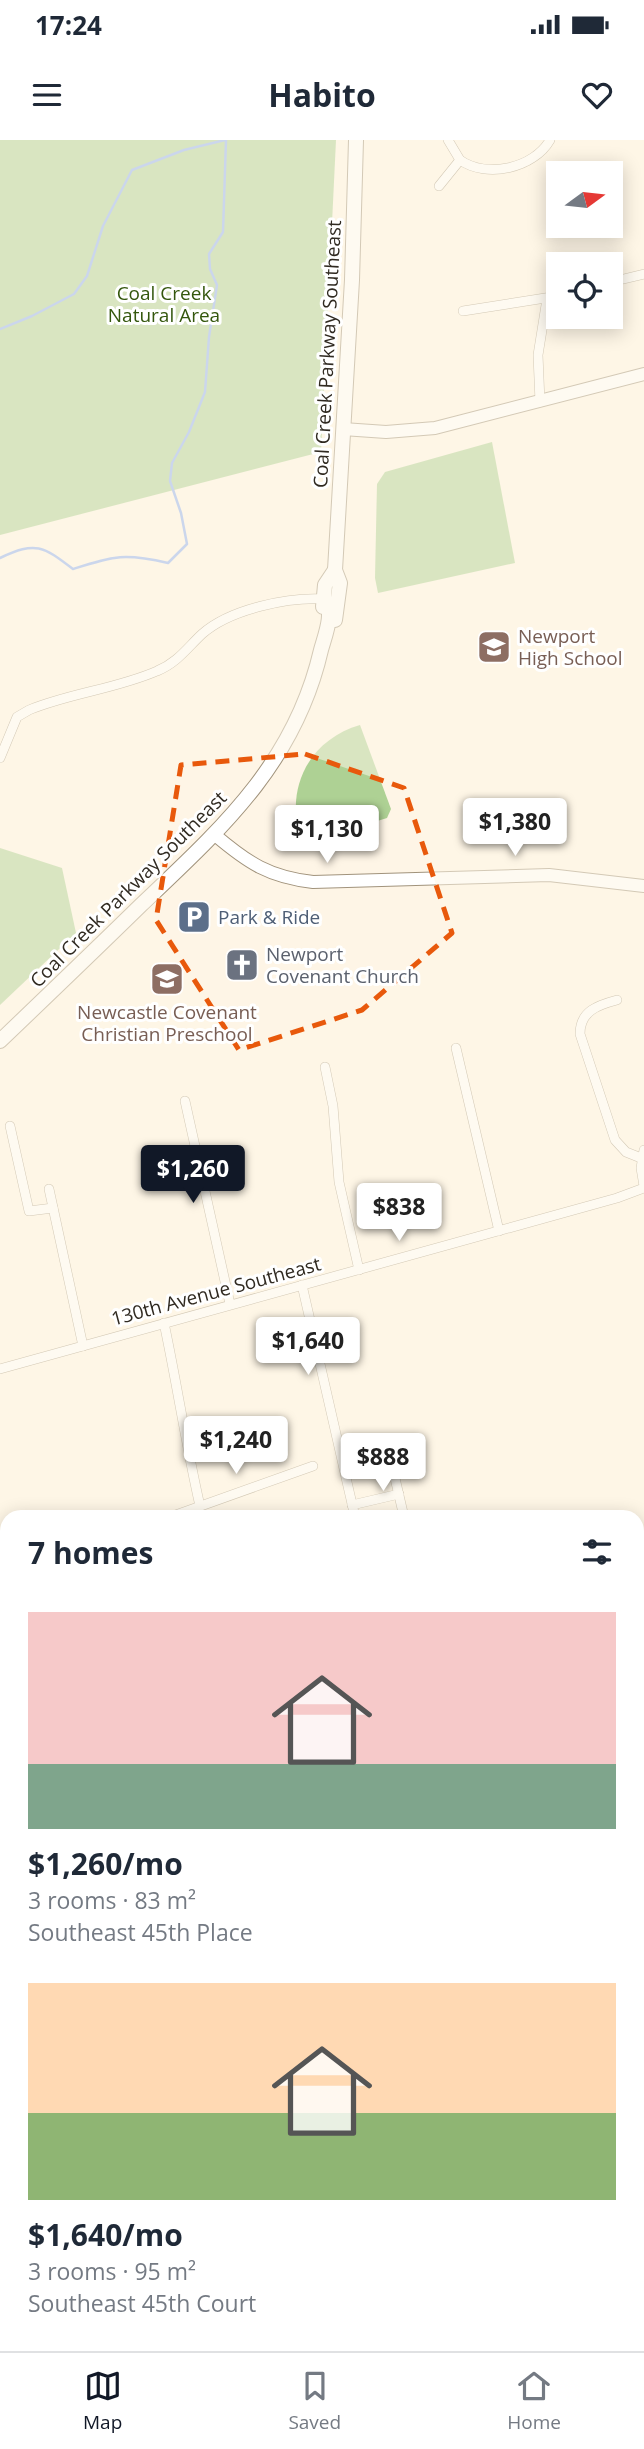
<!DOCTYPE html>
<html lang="en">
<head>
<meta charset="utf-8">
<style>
	:root { --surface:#fff; --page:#f6f6f7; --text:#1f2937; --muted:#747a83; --line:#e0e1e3; --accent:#111827 }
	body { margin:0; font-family:"Open Sans",sans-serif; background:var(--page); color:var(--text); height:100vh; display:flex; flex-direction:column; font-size:26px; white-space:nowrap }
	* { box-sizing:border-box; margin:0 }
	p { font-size:23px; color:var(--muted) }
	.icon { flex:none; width:38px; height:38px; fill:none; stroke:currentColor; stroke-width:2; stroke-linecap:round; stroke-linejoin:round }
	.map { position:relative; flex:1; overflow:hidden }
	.sheet { position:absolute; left:0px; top:1370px; width:644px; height:842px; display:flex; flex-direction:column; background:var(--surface); border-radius:21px 21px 0 0; box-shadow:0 4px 18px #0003 }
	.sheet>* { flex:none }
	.needle { width:46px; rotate:75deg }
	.buttons { position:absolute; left:546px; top:21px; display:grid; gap:14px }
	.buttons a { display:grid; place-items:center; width:77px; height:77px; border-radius:0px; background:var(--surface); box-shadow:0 4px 18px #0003; font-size:35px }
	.price { position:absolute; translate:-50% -60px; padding:0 16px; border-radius:7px; background:#fff; color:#222; font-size:23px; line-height:46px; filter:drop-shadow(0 2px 4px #0008) }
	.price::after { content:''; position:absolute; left:50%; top:42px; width:21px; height:16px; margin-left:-10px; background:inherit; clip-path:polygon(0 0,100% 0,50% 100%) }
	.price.selected { background:var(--accent); color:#fff }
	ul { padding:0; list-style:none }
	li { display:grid; align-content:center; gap:14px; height:371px; padding:0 28px }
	li span { display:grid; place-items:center; height:217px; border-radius:0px; color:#555 }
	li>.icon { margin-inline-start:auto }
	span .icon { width:126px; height:126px; fill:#fffc; stroke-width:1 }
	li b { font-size:30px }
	h2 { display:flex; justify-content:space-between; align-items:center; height:84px; padding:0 28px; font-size:30px }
	.status { display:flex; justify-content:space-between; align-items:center; height:49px; padding:0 35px; background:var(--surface); direction:ltr }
	.status svg { height:19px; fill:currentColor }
	header { display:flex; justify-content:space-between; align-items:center; height:91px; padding:0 28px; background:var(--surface); font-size:32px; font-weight:700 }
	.dock { display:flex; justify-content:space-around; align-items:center; height:98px; border-top:2px solid var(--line); background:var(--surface); font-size:19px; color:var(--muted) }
	.dock a { display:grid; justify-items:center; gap:4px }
	.dock .selected { color:var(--accent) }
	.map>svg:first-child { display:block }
	.green { fill:#aed194 }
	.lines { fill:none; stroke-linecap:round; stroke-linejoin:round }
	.stream { stroke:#8fb0f3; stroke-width:2.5 }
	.street-casing { stroke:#a1937c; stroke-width:10 }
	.secondary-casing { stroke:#a1937c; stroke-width:14 }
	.primary-casing { stroke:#a1937c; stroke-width:16 }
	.street { stroke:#fff; stroke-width:9 }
	.secondary { stroke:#fff; stroke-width:12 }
	.primary { stroke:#fff; stroke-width:14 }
	.marked { fill:none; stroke:#e8590c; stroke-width:5; stroke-dasharray:14 9; stroke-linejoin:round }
	.labels { text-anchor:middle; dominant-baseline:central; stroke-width:6; stroke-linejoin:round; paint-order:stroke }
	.park-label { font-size:19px; fill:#34570d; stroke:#fff }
	.street-label { font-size:19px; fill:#302a21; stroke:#fff }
	.education-label { font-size:19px; fill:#785e54; stroke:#fff; text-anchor:start }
	.service-label { font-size:19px; fill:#4e5e75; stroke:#fff; text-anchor:start }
	.worship-label { font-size:19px; fill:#5b616d; stroke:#fff; text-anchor:start }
</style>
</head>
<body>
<div class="status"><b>17:24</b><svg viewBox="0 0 49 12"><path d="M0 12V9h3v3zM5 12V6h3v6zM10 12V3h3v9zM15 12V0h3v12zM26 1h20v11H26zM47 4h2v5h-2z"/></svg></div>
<header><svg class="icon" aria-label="menu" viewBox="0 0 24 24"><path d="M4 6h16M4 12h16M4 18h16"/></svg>Habito<svg class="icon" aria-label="heart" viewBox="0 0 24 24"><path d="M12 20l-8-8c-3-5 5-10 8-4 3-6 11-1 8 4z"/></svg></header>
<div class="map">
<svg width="644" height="2211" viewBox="0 0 644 2211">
	<rect width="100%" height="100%" fill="#fef5e6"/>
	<g class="green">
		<path d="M0,0H336L321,312L0,395Z"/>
		<path d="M492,302L515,423L378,453L375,438L377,344L385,332Z"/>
		<path d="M360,585L391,669L387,678L342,692L300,696C285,646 311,599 360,585Z"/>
		<path d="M0,708L62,728L76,793L0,865Z"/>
		<path d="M644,1855V1907L637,1908V1856Z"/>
	</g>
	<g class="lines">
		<g class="stream">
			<path d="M0,189L32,176L74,154L87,136L103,86L132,30L184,10L225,0"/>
			<path d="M0,418C36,401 43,406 73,429C115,416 124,413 168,423L187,404L181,373L170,341L172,323L189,292L205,252L209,197L217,145L210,129L209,114L223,92L226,0"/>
		</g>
		<defs>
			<g id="street">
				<path d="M460,20C487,39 534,28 550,0"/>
				<path d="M439,46L460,20L448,0"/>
				<path d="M611,142L644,134"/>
				<path d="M463,171L558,156"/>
				<path d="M540,262L538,215L547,159"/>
				<path d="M0,618L17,577L29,570C70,553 116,549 157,531C177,523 187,508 202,494C230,469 288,457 324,459"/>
				<path d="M617,860C598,865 580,871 580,894L615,1000L626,1012L641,1018"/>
				<path d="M456,908L499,1091"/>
				<path d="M325,927L333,966L339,1042L359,1130"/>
				<path d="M185,961L230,1164"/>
				<path d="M10,986L29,1071L53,1068"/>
				<path d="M644,1010L641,1028L644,1046"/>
				<path d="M49,1049L83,1206"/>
				<path d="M302,1145L355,1377"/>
				<path d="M164,1183C177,1244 186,1305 200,1366"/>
				<path d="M0,1229L617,1058L644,1048"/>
				<path d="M391,1321L404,1377"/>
				<path d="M352,1365L399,1354"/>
				<path d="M170,1377L313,1326"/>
				<path d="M637,1401H644"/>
				<path d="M0,1415L7,1418"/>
				<path d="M0,1446L7,1443"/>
				<path d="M637,1540L644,1542"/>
				<path d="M0,1568L7,1566"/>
				<path d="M637,1657L644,1658"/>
				<path d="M0,1682L7,1680"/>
				<path d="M637,1767L644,1768"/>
				<path d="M0,1819L7,1818"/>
				<path d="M637,1843L644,1840"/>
				<path d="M0,1903H7"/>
				<path d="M0,1975L7,1976"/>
				<path d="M637,2054L644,2053"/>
				<path d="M0,2071L7,2070"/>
				<path d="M637,2167L644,2165"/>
				<path d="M0,2194L7,2196"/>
				<path d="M55,2205H79"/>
				<path d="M391,2211L395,2205"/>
				<path d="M542,2211L549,2205"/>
			</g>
			<g id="secondary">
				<path d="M343,289L386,292L435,288L644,234"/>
				<path d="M215,695C248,723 269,737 313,742L549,735L644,746"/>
				<path d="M637,1922L644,1920"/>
				<path d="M271,2211V2205"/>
			</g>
			<g id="primary">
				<path d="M323,467L325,445L335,430"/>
				<path d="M335,480L340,443L335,430L352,140L356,0"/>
				<path d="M0,901C47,856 94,811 141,765C222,688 295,623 321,510C325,495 335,472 324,459"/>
			</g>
		</defs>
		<use href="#street" class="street-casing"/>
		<use href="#secondary" class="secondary-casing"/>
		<use href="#primary" class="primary-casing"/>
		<use href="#street" class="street"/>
		<use href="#secondary" class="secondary"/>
		<use href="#primary" class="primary"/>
	</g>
	<path d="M0 0H644V2211H0ZM305,614L404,648L452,793L362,870L239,910L156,780L181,625Z" fill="#fef5e6" fill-opacity=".55" fill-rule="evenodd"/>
	<path class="marked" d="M305,614L404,648L452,793L362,870L239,910L156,780L181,625Z"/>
	<defs>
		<symbol id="school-square" viewBox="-11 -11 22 22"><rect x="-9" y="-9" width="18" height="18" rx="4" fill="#8d6e63" stroke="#fff"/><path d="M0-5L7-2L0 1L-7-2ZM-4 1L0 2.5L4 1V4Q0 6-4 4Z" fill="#fff"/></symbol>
		<symbol id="parking-square" viewBox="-11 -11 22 22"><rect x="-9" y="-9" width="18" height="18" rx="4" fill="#5c6f8a" stroke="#fff"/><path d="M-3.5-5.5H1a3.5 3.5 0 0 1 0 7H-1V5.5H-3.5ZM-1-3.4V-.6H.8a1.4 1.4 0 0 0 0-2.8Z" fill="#fff"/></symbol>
		<symbol id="church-square" viewBox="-11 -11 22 22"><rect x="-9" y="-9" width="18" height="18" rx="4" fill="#6b7280" stroke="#fff"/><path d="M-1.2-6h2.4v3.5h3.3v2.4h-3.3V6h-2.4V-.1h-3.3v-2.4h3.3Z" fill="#fff"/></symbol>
	</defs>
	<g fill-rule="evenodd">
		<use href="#school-square" x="475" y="488" width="38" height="38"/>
		<use href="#parking-square" x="175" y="758" width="38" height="38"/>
		<use href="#church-square" x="223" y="806" width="38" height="38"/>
		<use href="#school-square" x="148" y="820" width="38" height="38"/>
	</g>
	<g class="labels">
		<g class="park-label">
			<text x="164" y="153">Coal Creek<tspan x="164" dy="22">Natural Area</tspan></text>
		</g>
		<g class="street-label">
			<text transform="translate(327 214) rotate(-87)">Coal Creek Parkway Southeast</text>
			<text transform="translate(128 749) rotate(-45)">Coal Creek Parkway Southeast</text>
			<text transform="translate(216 1151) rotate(-15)">130th Avenue Southeast</text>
		</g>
		<g class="education-label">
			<text x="518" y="496">Newport<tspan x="518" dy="22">High School</tspan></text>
			<text x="167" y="872" text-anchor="middle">Newcastle Covenant<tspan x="167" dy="22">Christian Preschool</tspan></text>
		</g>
		<g class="service-label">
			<text x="218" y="777">Park &amp; Ride</text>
		</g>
		<g class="worship-label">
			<text x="266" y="814">Newport<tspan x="266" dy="22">Covenant Church</tspan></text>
		</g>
	</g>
</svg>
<div class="buttons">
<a><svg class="needle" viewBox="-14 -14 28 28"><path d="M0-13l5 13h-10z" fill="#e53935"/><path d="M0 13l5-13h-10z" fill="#747a83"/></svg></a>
<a><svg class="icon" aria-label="locate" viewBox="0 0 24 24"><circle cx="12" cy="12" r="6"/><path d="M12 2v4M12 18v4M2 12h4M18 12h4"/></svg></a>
</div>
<b class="price" style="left:515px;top:718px">$1,380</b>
<b class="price" style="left:327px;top:725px">$1,130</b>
<b class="price selected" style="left:193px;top:1065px">$1,260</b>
<b class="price" style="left:399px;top:1103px">$838</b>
<b class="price" style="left:308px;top:1237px">$1,640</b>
<b class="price" style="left:236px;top:1336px">$1,240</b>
<b class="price" style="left:383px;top:1353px">$888</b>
<section class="sheet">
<h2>7 homes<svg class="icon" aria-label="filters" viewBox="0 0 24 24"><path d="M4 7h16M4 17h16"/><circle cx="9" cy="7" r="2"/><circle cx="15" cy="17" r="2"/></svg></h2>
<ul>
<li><span style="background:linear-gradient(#f6c9c9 70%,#7fa58c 0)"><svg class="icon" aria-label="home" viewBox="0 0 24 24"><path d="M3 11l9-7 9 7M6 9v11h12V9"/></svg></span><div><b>$1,260/mo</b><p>3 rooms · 83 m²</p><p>Southeast 45th Place</p></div></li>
<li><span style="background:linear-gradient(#ffd9b3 60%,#8fb573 0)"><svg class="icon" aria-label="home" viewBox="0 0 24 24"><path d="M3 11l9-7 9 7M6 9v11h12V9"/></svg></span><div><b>$1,640/mo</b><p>3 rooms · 95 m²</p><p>Southeast 45th Court</p></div></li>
</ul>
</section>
</div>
<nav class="dock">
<a class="selected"><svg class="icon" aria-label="map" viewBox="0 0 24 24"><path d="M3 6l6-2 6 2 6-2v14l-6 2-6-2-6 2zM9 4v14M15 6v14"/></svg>Map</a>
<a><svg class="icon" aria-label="saved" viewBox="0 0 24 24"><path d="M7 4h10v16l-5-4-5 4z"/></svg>Saved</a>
<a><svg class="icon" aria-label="home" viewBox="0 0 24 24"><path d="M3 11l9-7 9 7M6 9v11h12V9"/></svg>Home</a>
</nav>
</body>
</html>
